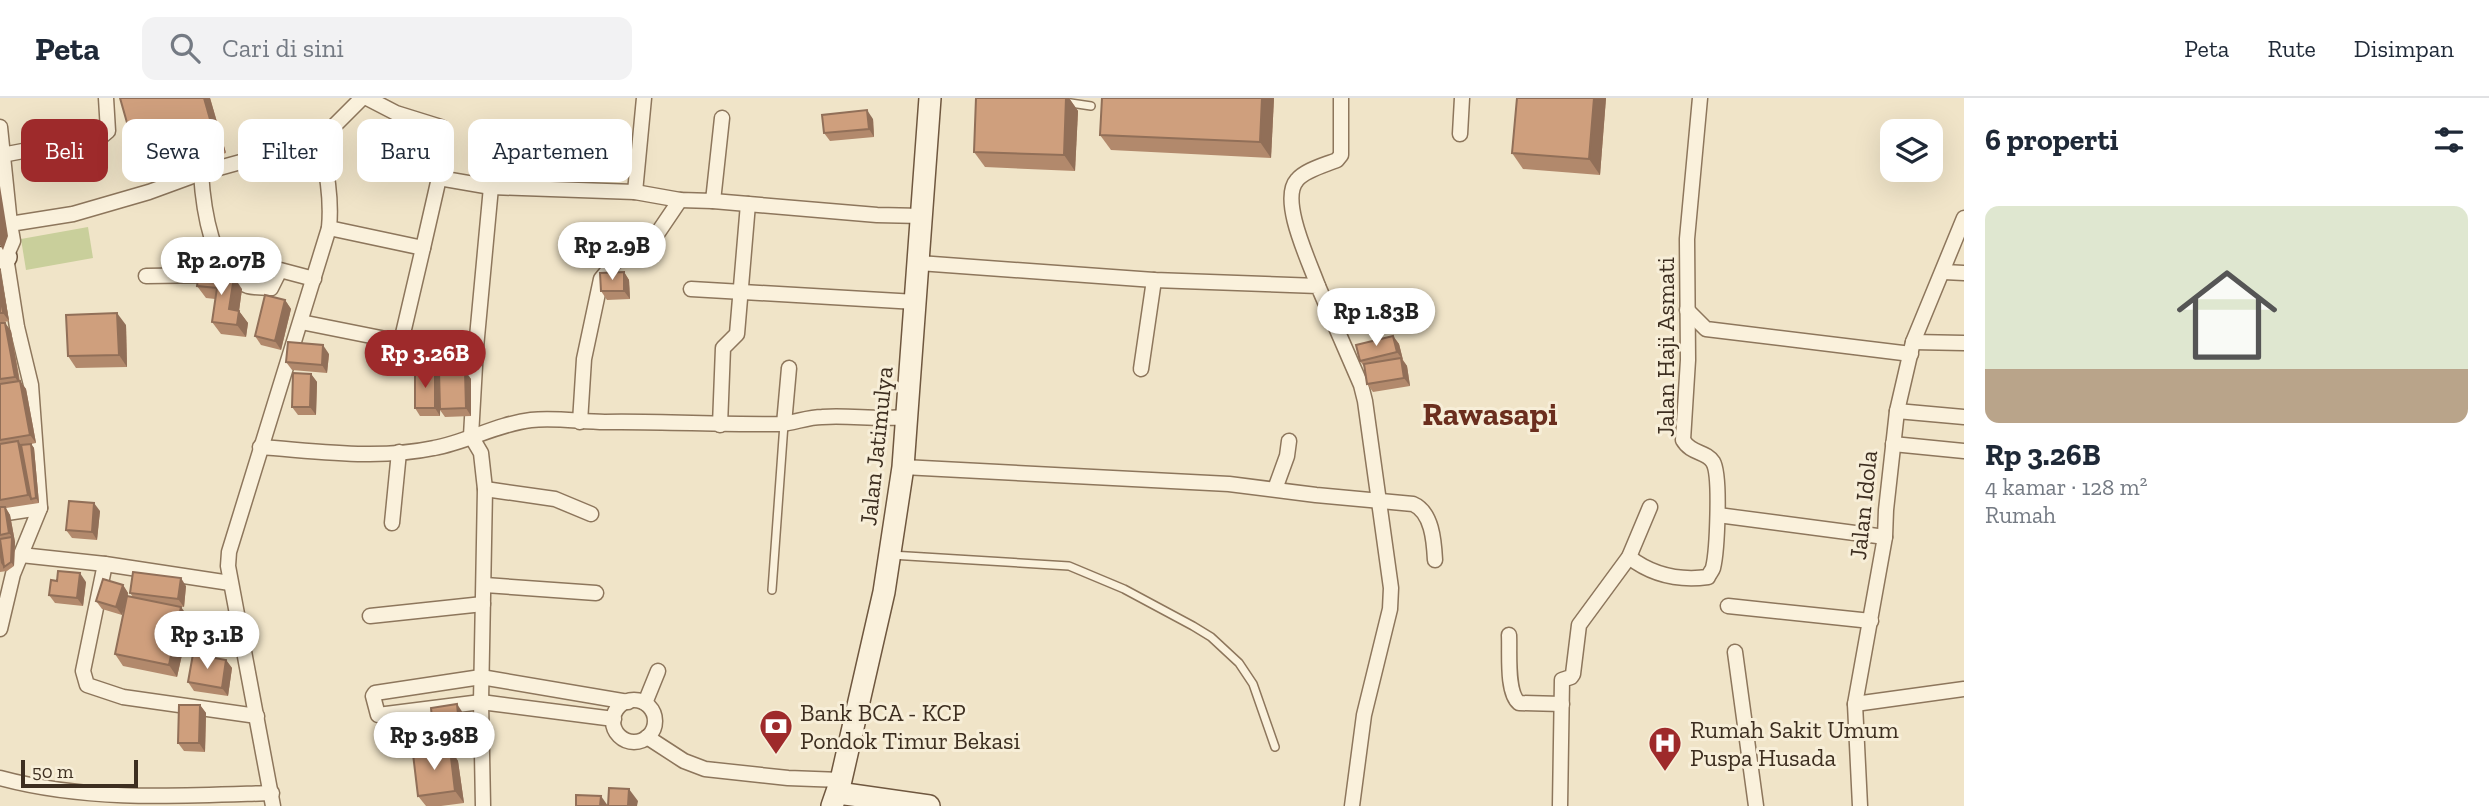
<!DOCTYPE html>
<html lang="id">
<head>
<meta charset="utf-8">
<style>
	:root { --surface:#fff; --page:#f2f2f3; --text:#1f2937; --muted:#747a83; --line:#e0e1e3; --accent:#9e2a2b }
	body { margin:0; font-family:"Zilla Slab",serif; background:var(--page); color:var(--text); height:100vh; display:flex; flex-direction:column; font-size:26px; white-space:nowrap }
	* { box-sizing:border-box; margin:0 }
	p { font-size:23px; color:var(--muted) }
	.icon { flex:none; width:38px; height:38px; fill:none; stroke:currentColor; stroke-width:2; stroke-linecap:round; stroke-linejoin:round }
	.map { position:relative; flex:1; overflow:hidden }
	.drawer { display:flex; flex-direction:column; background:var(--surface); width:525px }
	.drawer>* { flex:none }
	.top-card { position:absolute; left:21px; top:21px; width:665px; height:63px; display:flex; gap:14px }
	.controls { position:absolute; left:1880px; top:21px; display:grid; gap:14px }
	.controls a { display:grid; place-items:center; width:63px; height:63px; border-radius:14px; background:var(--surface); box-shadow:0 7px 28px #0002; font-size:35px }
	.scale { position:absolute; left:21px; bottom:18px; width:117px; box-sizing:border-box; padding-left:7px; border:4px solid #3d2e20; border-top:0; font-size:19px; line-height:24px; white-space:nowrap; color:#3d2e20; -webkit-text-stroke:5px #f7eed8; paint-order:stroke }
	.price { position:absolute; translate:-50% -60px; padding:0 16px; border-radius:24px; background:#fff; color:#222; font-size:23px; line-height:46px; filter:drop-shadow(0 2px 4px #0008) }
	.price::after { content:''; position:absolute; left:50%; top:42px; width:21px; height:16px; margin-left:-10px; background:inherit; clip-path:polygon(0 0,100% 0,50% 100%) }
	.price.on { background:var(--accent); color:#fff }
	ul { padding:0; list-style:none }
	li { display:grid; align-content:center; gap:14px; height:371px; padding:0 21px }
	li span { display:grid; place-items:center; height:217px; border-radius:14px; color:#555 }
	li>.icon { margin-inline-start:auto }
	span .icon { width:126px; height:126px; fill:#fffc; stroke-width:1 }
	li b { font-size:30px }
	h2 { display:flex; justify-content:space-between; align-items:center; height:84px; padding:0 21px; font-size:30px }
	.pill { padding:0 24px; border-radius:14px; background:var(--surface); box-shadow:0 7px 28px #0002; font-size:24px; line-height:63px }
	.pill.on { background:var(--accent); color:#fff }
	header { display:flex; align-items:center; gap:42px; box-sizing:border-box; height:98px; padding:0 35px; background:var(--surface); border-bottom:2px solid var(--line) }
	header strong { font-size:33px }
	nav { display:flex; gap:38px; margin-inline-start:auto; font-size:24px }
	.search { width:490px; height:63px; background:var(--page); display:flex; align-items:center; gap:18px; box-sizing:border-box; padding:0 24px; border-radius:14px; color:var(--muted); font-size:26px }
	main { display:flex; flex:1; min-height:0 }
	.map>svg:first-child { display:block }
	.green { fill:#c9cf9b }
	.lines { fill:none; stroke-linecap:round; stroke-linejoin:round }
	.lane-casing { stroke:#8d765c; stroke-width:10 }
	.street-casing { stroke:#8d765c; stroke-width:17 }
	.secondary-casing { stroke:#6f573f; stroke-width:24 }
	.lane { stroke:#faf1dc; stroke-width:7 }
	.street { stroke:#faf1dc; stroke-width:14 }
	.secondary { stroke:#faf1dc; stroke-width:21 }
	.wall { fill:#b2896c }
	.shaded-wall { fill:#916f58 }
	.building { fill:#cf9f7d; stroke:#916f58; stroke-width:2 }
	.labels { text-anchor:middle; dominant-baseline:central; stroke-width:6; stroke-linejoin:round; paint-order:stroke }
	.street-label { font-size:24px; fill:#3d2e20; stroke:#f7eed8 }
	.poi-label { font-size:24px; fill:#3d2e20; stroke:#f7eed8; text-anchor:start }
	.district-label { font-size:32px; font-weight:bold; fill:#6b2e1e; stroke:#f7eed8 }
</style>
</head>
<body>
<header>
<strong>Peta</strong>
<div class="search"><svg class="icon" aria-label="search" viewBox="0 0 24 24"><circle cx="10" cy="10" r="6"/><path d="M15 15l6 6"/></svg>Cari di sini</div>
<nav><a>Peta</a><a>Rute</a><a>Disimpan</a></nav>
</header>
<main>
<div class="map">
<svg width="1964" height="708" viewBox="0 0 1964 708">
	<rect width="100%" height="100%" fill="#f0e4c8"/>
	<path class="green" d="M88,129L93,160L26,172L21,141Z"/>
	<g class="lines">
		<defs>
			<g id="lane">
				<path d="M1064,4L1091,8"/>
				<path d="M891,457L1069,468L1124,491L1193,528L1211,539L1239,565L1253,586L1275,649"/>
				<path d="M772,492L784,326"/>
			</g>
			<g id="street">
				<path d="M0,29L10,126"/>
				<path d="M1460,36L1462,0"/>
				<path d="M2,57L102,38L108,33L106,0"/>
				<path d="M201,75C203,107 211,176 248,188C255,190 264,189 271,190L280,172L314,181"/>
				<path d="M439,80L491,89L635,94L680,102L713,103L722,20"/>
				<path d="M635,94L644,0"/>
				<path d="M713,103L877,117L922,118"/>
				<path d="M329,130L423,150L439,80L437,44L441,29L396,15L367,0"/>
				<path d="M919,165L1154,182L1318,188L1361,287L1365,303L1391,490L1390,511L1364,617L1352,708"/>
				<path d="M1944,174L1964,175"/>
				<path d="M146,178L215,177"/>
				<path d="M1318,188C1310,165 1279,102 1297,82C1305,72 1325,67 1337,62L1341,57V0"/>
				<path d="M691,191L916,204"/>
				<path d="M1687,212L1706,231L1911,256"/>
				<path d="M301,224L401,244L476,250L491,89"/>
				<path d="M401,244L423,150"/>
				<path d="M1913,244L1964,245"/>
				<path d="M476,250L471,338L481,355L485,391L481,604L483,708"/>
				<path d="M1141,271L1154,182"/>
				<path d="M1897,313L1964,319"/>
				<path d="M580,324L584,261L601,181L615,164L655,139L680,102"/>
				<path d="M784,326L789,270"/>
				<path d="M720,327L723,250L737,236L748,106"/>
				<path d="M1893,346L1964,353"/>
				<path d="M260,349C318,353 377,362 434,350C467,344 497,326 531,322C555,319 581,324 605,324C663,323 721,327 780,326C794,325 808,319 822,319C850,317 878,322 906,319"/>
				<path d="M903,369L1229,386L1316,397L1413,406C1432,414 1434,443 1435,462"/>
				<path d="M485,391L555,401L591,416"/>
				<path d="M1275,391L1287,358L1289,343"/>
				<path d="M0,416L40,410"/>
				<path d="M1718,417L1885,439"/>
				<path d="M392,425L399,354"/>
				<path d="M21,457L105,466L230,485"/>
				<path d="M1629,459C1652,477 1678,483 1708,479C1709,476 1712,473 1713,470C1717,454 1721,377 1713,364C1706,353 1691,356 1683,342L1688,262L1687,141L1700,0"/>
				<path d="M105,466L83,573L87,587L123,599L257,618"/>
				<path d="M485,487L596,495"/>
				<path d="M1728,508L1871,523"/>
				<path d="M370,518L483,506"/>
				<path d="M0,531L13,476L40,410L31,287L17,229L6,159L13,143L10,126L73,116L149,94L201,75L320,42L362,0"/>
				<path d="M1509,537C1510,554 1506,594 1519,605L1562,606"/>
				<path d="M1735,554L1756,708"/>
				<circle cx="634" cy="623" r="21"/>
				<path d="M645,605L658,573"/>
				<path d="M1855,606L1964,591"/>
				<path d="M614,621L481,604L378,617L373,598L375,595L481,579L628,604"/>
				<path d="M647,639L684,663L705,671L788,680L841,682"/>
				<path d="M0,680C89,704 181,698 272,695"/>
				<path d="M273,708L228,468L229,454L329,130C332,99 326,71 320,42"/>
				<path d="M1560,708L1562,582L1571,579L1573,576L1579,527L1629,459L1650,409"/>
				<path d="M1860,708L1855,606L1885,439L1886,412L1897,313L1913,244L1964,120"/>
			</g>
			<g id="secondary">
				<path d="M0,160L6,159"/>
				<path d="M838,695L929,708"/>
				<path d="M832,708L841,682L884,494L903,369L930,0"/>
			</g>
		</defs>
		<use href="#lane" class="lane-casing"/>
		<use href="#street" class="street-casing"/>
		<use href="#secondary" class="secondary-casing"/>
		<use href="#lane" class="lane"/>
		<use href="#street" class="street"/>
		<use href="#secondary" class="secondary"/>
	</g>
	<g class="wall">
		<path d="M120,0H210L226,55L148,76L137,60Z"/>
		<path d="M976,0H1069L1078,13L1075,73L985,69L974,54Z"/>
		<path d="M1102,0H1274L1271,60L1111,52L1100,37Z"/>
		<path d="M1606,0L1600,77L1523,71L1512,55Z"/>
		<path d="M873,21L874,39L830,43L824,35Z"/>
		<path d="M0,170L9,223L0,225Z"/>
		<path d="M624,174L629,182L630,201L607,202L601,193Z"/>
		<path d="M197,188L242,191L239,213L248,225L246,239L221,236L212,224L215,201L206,200Z"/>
		<path d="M285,202L291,211L281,252L261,247L255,238Z"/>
		<path d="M0,225H5L11,233L20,283L26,291L36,345L31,346L34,350L39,405L6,410L10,417L15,444L14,468L7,473L0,474Z"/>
		<path d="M126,227L127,269L76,270L68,258Z"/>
		<path d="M1393,238L1399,246L1403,262L1407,268L1410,288L1373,294L1367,286L1365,270L1360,263Z"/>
		<path d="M329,256L327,275L292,272L286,264Z"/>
		<path d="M465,273L471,281V318L445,319L440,312V318H420L415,310L439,279Z"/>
		<path d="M311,276L317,284L316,317H298L292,309Z"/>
		<path d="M100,413L97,442L72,440L66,432Z"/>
		<path d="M86,484L83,508L55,505L49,497Z"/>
		<path d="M123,487L128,495V498L133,499L130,495L186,488L184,509L178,508L190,521L177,579L123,568L115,556L126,503L122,517L102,511L96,503Z"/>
		<path d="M226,562L232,570L228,598L194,593L188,584Z"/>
		<path d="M200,607L206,615L205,654L184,653L178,645Z"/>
		<path d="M463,615L467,656L455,658L458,663L464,705L441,708H426L418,698L436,653L435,651Z"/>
	</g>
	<g class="shaded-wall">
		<path d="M204,0H210L226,55L215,39Z"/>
		<path d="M1066,0H1069L1078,13L1075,73L1064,57Z"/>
		<path d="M1262,0H1274L1271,60L1260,44Z"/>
		<path d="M1594,0H1606L1600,77L1589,61Z"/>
		<path d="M867,12L873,21L874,39L869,31Z"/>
		<path d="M0,88L8,138L3,152L0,147Z"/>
		<path d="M0,170L9,223L3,215L0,195Z"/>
		<path d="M624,174L629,182L630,201L624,193Z"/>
		<path d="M234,179L242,191L239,213L248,225L246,239L237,227L229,211Z"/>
		<path d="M285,202L291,211L281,252L275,243Z"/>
		<path d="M117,215L126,227L127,269L119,257Z"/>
		<path d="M5,225L11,233L20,287L15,279Z"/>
		<path d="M1393,238L1399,246L1403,262L1397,254Z"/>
		<path d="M323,247L329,256L327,275L322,267Z"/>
		<path d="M1401,260L1407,268L1410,288L1404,280Z"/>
		<path d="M435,273L441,281L440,318L435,310Z"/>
		<path d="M465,273L471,281V318L466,310Z"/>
		<path d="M311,276L317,284L316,317L310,309Z"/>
		<path d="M20,283L26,291L36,345L30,337Z"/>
		<path d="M18,343L24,351L31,401L34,406L28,397Z"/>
		<path d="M31,346L34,350L39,405L36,400Z"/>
		<path d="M94,405L100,413L97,442L92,434Z"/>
		<path d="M5,409L10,417L15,444L14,468L11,464L12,439L9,435Z"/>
		<path d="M0,443L4,469L1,465L0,459Z"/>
		<path d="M80,475L86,484L83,508L77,500Z"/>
		<path d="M181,480L186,488L184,509L178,501Z"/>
		<path d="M123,487L128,495L122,517L116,509Z"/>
		<path d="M181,509L190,521L177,579L169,567Z"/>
		<path d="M226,562L232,570L228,598L222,590Z"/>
		<path d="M457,606L463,615L467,656L461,648Z"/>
		<path d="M200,607L206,615L205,654L199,645Z"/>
		<path d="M450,651L458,663L464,705L455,693Z"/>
		<path d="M629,691L638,703L637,708H628Z"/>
		<path d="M601,698L608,708H600Z"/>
	</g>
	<g class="building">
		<path d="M120,0H204L215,39L137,60Z"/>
		<path d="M976,0H1066L1064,57L974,54Z"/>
		<path d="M1102,0H1262L1260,44L1100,37Z"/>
		<path d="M1517,0H1594L1589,61L1512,55Z"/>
		<path d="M867,12L869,31L824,35L822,17Z"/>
		<path d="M0,118L2,130L0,136Z"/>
		<path d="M199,174L234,179L229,211L239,213L237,227L212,224L217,190L197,188Z"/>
		<path d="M624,174V193H601L600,175Z"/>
		<path d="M0,195L3,215H0Z"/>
		<path d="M265,197L285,202L275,243L255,238Z"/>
		<path d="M117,215L119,257L68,258L66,217Z"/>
		<path d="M0,225H5L15,279L0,281Z"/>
		<path d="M1393,238L1397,254L1360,263L1356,247Z"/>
		<path d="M288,244L323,247L322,267L286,264Z"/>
		<path d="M1401,260L1404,280L1367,286L1364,266Z"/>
		<rect x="415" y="273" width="20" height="37"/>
		<path d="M439,273H465L466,310L440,311Z"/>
		<path d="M293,275L311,276L310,309H292Z"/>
		<path d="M20,283L30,337L0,342V286Z"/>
		<path d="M18,343L28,397L0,402V346Z"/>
		<path d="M31,346L36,400L31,401L21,347Z"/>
		<path d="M69,403L94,405L92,434L66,432Z"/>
		<path d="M0,409H5L9,435L0,437Z"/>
		<path d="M12,439L11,464L4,469L0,441Z"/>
		<path d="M58,473L80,475L77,500L49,497L51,482L57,483Z"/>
		<path d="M133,474L181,480L178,501L130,495Z"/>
		<path d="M103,481L123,487L116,509L96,503Z"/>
		<path d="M127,498L181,509L169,567L115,556Z"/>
		<path d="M193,556L226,562L222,590L188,584Z"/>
		<path d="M457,606L461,648L435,651L431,610Z"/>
		<path d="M179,607H200L199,645H178Z"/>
		<path d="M450,651L455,693L418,698L413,656Z"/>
		<path d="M609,690L629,691L628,708H608Z"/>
		<path d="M576,697L601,698L600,708H576Z"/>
	</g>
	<defs>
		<symbol id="bank-pin" viewBox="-11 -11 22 30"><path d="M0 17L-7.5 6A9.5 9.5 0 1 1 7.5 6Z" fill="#9e2a2b" stroke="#f7eed8"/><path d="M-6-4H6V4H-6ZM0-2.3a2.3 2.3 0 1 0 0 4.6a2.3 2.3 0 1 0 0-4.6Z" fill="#fff"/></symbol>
		<symbol id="hospital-pin" viewBox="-11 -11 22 30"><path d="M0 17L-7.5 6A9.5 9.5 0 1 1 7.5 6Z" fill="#9e2a2b" stroke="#f7eed8"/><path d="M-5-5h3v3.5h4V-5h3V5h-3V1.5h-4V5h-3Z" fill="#fff"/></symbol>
	</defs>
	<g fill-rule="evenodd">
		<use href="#bank-pin" x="757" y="609" width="38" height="52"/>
		<use href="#hospital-pin" x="1646" y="626" width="38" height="52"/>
	</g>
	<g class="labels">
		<g class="street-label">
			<text transform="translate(1665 249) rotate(-90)">Jalan Haji Asmati</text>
			<text transform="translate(876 348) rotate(-84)">Jalan Jatimulya</text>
			<text transform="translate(1863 407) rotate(-84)">Jalan Idola</text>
		</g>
		<g class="poi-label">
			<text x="800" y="614">Bank BCA - KCP<tspan x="800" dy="28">Pondok Timur Bekasi</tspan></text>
			<text x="1690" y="631">Rumah Sakit Umum<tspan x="1690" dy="28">Puspa Husada</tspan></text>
		</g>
		<g class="district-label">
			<text x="1490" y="316">Rawasapi</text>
		</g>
	</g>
</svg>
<div class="controls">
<a><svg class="icon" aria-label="layers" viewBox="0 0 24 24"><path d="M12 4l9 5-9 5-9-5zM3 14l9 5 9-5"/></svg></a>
</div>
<div class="scale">50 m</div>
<b class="price" style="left:612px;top:184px">Rp 2.9B</b>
<b class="price" style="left:221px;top:199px">Rp 2.07B</b>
<b class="price" style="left:1376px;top:250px">Rp 1.83B</b>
<b class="price on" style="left:425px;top:292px">Rp 3.26B</b>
<b class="price" style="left:207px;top:573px">Rp 3.1B</b>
<b class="price" style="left:434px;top:674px">Rp 3.98B</b>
<div class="top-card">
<a class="pill on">Beli</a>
<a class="pill">Sewa</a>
<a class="pill">Filter</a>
<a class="pill">Baru</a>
<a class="pill">Apartemen</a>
</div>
</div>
<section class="drawer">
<h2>6 properti<svg class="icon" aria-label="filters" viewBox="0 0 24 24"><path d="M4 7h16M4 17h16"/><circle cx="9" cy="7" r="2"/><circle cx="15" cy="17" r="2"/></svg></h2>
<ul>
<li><span style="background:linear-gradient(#dfe7d0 75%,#b9a48a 0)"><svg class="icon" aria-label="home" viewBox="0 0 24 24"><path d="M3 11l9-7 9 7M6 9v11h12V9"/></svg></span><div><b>Rp 3.26B</b><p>4 kamar · 128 m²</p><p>Rumah</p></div></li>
</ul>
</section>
</main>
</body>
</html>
